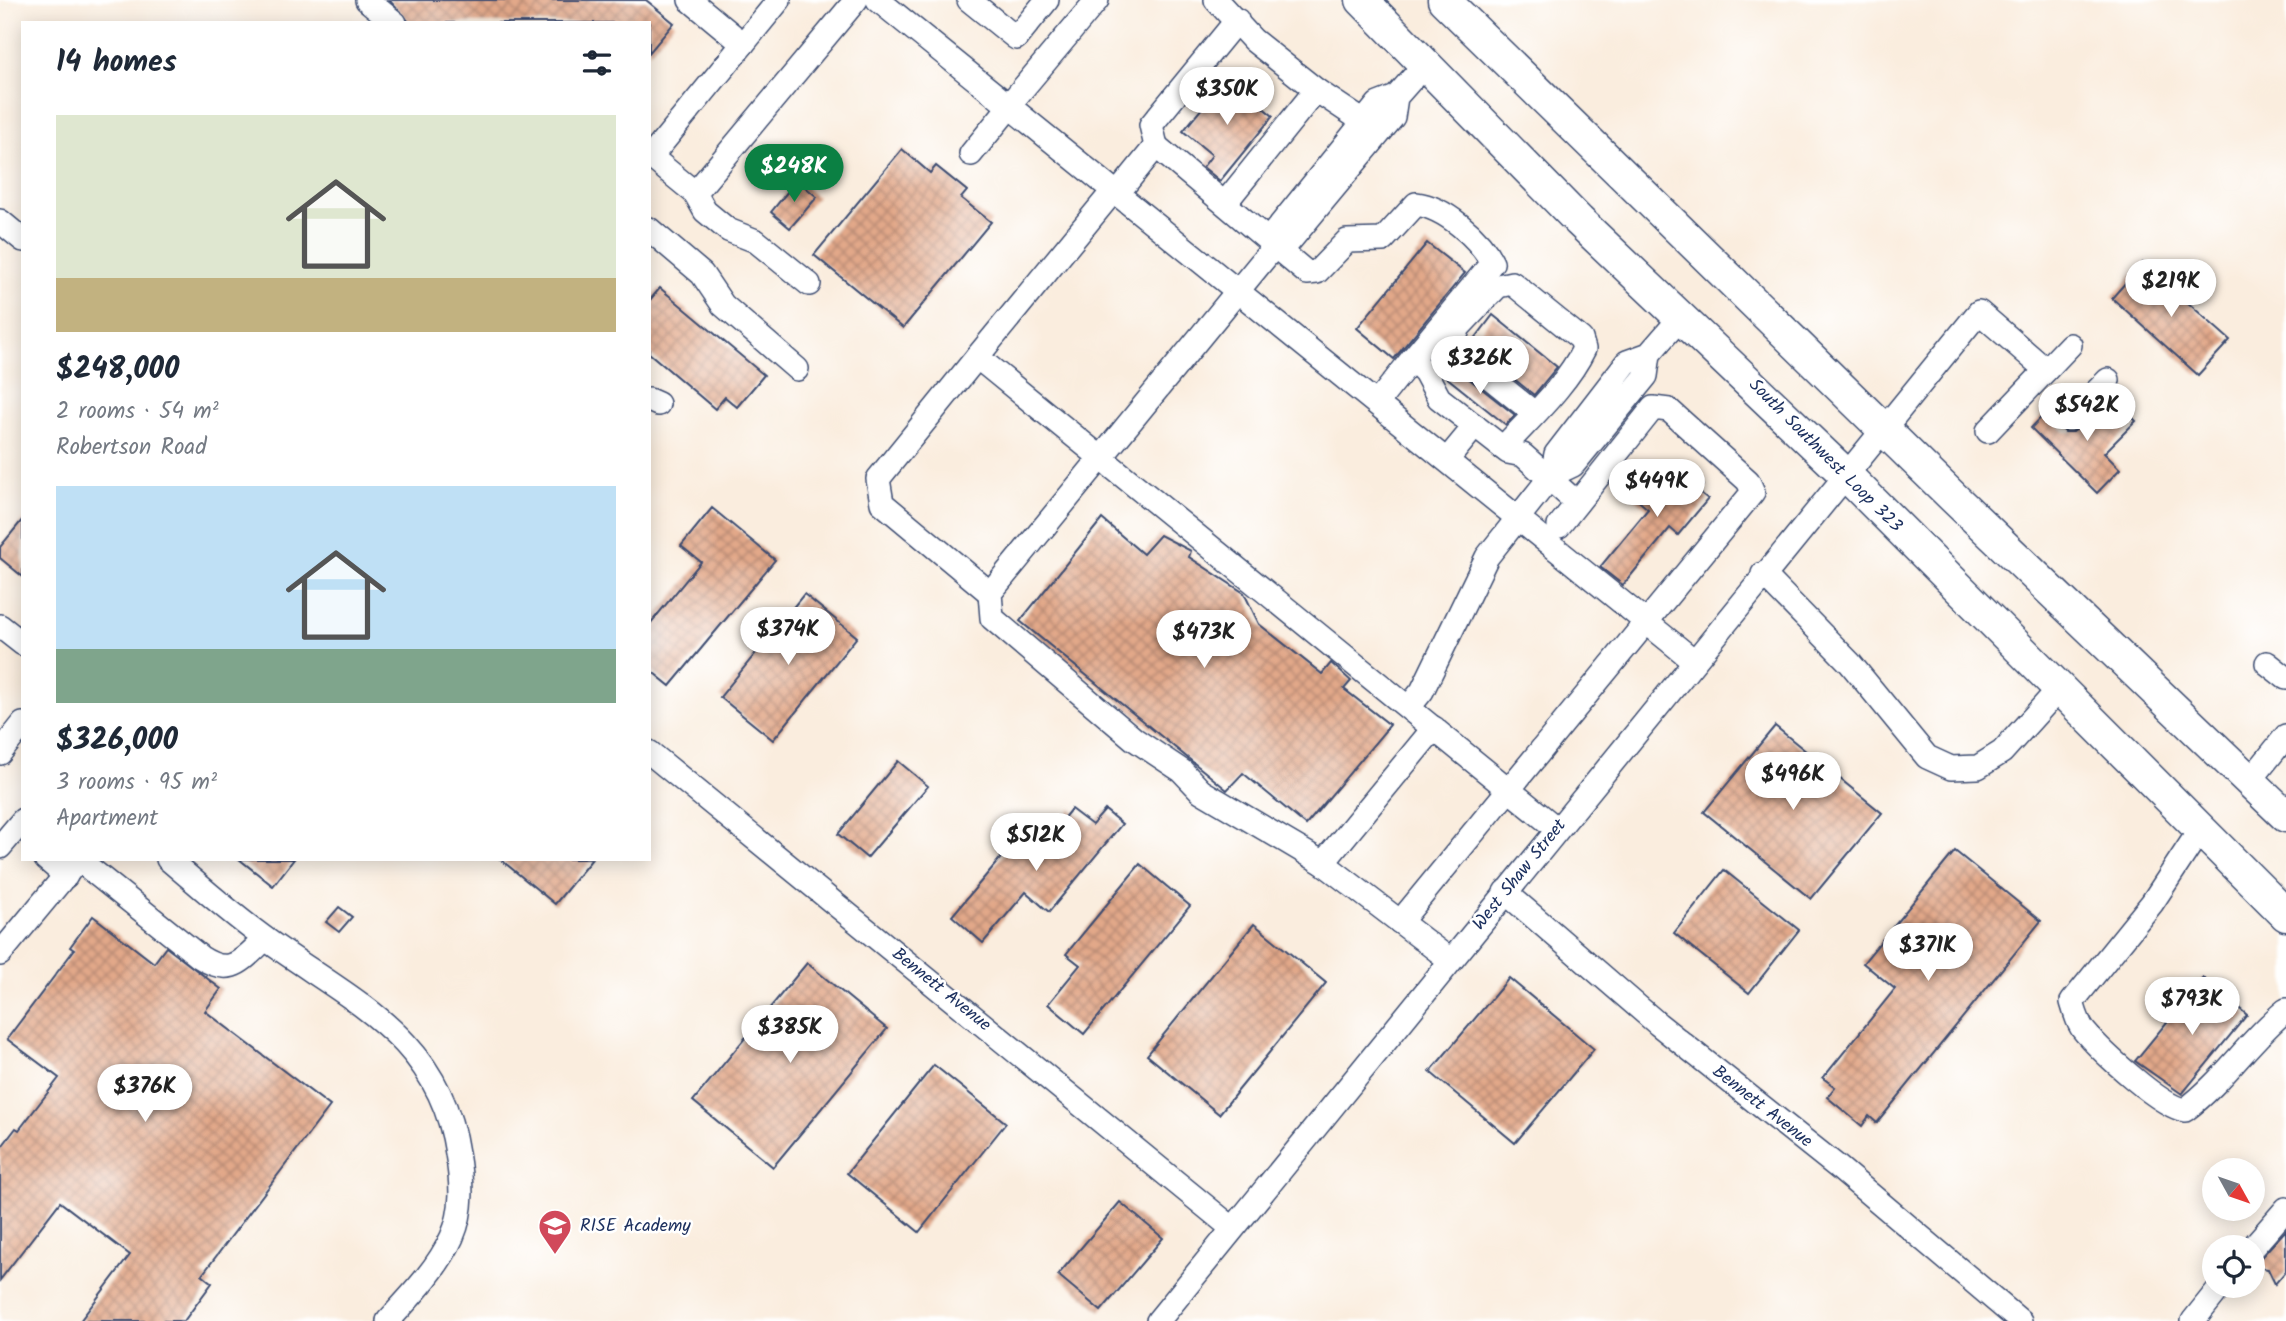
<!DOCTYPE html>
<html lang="en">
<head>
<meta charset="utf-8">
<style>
	:root { --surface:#fff; --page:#f6f6f7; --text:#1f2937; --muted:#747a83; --accent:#0b8043 }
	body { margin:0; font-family:Kalam,sans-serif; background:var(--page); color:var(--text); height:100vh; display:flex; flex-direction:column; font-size:26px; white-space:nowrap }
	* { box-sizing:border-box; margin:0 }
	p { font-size:23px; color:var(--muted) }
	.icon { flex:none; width:38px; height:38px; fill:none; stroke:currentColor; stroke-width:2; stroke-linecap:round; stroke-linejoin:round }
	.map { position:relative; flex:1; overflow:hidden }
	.sheet { position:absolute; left:21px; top:21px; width:630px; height:840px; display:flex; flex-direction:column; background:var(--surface); border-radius:0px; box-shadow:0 4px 18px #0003 }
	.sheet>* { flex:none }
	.needle { width:46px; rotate:130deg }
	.controls { position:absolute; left:2202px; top:1158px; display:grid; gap:14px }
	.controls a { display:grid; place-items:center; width:63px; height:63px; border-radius:50%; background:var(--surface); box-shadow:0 4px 18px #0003; font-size:35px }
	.price { position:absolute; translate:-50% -60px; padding:0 16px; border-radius:24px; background:#fff; color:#222; font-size:23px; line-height:46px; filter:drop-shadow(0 2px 4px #0008) }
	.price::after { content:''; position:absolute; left:50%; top:42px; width:21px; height:16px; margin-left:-10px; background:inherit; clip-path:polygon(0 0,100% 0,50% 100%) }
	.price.selected { background:var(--accent); color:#fff }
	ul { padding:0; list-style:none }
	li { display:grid; align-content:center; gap:14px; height:371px; padding:0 35px }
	li span { display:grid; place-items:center; height:217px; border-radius:0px; color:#555 }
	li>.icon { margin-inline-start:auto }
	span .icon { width:126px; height:126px; fill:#fffc; stroke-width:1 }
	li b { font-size:30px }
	h2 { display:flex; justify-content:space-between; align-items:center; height:84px; padding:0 35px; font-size:30px }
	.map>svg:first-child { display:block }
	.building { fill:url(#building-cross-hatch) }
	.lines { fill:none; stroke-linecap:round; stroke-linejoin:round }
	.minor-casing { stroke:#3c4c71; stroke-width:26 }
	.highway-casing { stroke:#3c4c71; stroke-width:35 }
	.minor { stroke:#fff; stroke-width:23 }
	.highway { stroke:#fff; stroke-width:32 }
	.labels { text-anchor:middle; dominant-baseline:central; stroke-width:5; stroke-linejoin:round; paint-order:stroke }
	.street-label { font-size:18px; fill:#1b2f5e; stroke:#fff }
	.poi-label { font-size:18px; fill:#1b2f5e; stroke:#fff; text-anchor:start }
</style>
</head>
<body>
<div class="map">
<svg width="2286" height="1321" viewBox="0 0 2286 1321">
	<defs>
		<pattern id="building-cross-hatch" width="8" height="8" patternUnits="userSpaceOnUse" patternTransform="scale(1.75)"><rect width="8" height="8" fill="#e2a889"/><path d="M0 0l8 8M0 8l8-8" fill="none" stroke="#b68973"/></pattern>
	</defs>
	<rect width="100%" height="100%" fill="#fff"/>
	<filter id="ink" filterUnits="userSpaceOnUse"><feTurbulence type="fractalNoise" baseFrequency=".0143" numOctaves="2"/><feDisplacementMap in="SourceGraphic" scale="14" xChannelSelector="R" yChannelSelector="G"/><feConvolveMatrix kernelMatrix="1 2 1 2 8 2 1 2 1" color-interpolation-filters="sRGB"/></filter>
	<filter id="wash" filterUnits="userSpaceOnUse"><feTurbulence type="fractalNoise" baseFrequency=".00686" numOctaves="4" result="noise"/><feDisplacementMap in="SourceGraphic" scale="28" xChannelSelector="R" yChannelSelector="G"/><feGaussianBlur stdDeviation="1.57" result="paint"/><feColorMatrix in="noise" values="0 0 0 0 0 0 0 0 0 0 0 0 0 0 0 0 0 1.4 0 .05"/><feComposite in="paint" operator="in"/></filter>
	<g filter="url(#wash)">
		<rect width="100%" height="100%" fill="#faedde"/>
		<g id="blocks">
			<g class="building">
				<path d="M389,0H646L674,23L649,53V23H410Z"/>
				<path d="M1227,78L1273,116L1220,181L1203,167L1212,155L1183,131Z"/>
				<path d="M902,149L930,173L936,166L967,191L961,198L991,222L903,328L814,255Z"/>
				<path d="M797,180L817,197L790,228L771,212Z"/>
				<path d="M1427,243L1465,273L1394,359L1357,328Z"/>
				<path d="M2143,263L2230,340L2198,375L2112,298Z"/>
				<path d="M660,288L764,375L737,407L725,397L715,409L649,353V301Z"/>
				<path d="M1493,315L1557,367L1534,395L1471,344Z"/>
				<path d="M1453,366L1515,415L1506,425L1445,376Z"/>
				<path d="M2115,400L2136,421L2104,453L2120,469L2097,493L2031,428L2051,407L2057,412L2056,423L2065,432H2073L2084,424L2088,428Z"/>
				<path d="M1664,463L1673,471L1678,464L1703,485L1698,491L1708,499L1678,535L1670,528L1623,585L1600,567L1648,509L1635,498Z"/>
				<path d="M712,508L775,560L670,686L649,669V625L701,562L681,546Z"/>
				<path d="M23,519V577L0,558V547Z"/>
				<path d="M1102,519L1143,554L1160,535L1191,551L1189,557L1244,593L1259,624L1322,674L1331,663L1351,681L1344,689L1390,725L1306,825L1243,773L1227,790L1020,621Z"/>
				<path d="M804,594L857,637L773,740L720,697Z"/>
				<path d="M1775,726L1882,813L1811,899L1704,812Z"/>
				<path d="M898,761L928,786L867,858L838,834Z"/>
				<path d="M1071,809L1092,825L1105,810L1122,824L1049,912L1026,892L983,943L952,916L1014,842L1032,857Z"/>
				<path d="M1955,851L2041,921L1877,1123L1869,1116L1862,1126L1827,1097L1835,1087L1823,1078L1895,989L1863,963Z"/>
				<path d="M239,859H294L273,886Z"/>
				<path d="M500,859H592L555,904Z"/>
				<path d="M1140,864L1190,906L1084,1034L1048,1004L1080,965L1066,954Z"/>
				<path d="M1724,870L1799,930L1749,993L1674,933Z"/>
				<path d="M339,907L352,917L339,932L326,922Z"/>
				<path d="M93,916L154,963L166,947L221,989L205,1011L330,1106L202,1275L212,1283L184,1321H80L130,1255L60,1202L0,1280V1149L16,1128L19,1130L59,1078L7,1039L74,950L70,947Z"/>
				<path d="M1254,924L1326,983L1219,1114L1147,1055Z"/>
				<path d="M807,963L887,1029L773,1167L693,1101Z"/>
				<path d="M1509,978L1594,1049L1515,1143L1430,1072Z"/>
				<path d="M2203,978L2247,1015L2182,1094L2135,1061Z"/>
				<path d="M934,1065L1006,1123L919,1232L847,1173Z"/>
				<path d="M1120,1202L1163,1238L1101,1311L1058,1275Z"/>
				<path d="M2286,1230V1271L2275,1284L2268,1269L2252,1267Z"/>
			</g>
		</g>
	</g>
	<g filter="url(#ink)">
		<use href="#blocks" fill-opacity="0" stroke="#3c4c71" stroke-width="2"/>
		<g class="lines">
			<defs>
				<g id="minor">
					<path d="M367,0L395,23"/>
					<path d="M690,0L743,44"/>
					<path d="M878,0L1693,660"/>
					<path d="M969,0L1016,38L1047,0"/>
					<path d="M1216,0L1253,40L1316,90L1364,122"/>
					<path d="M1396,97L1393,117L1289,242L1273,248V234L1378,104L1396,97L1426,63"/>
					<path d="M1009,105L1097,0"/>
					<path d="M1156,146L1151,125L1237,20"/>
					<path d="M971,154L1010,106"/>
					<path d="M651,157L695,193L856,0"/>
					<path d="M649,159L779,0"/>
					<path d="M1114,190L977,357L1557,829"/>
					<path d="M695,193L705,211L728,230L756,241L809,284"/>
					<path d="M1118,193L1156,146L1307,273L1317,272L1347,241L1383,240L1416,204C1444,207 1480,238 1492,263L1412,359"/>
					<path d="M1225,203L1316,90"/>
					<path d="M0,221L23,240"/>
					<path d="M649,229L702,274L723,305L797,369"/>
					<path d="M1273,248L990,593L992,618L1134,739L1182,771L1201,791L1323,863L1450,960"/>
					<path d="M1649,354L1646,376L1573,465L1552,475L1556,454L1627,362L1649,354L1682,316"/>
					<path d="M977,357L878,479L882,503L990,593"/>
					<path d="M649,400L658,404"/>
					<path d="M1377,403L1412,359L1425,372L1439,398L1508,452L1523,455L1577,503"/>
					<path d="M2069,419L2108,380"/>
					<path d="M1988,431L2070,345"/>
					<path d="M1503,448C1530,418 1566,386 1584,349L1581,339L1512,283L1498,286L1459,327L1454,340L1458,352L1534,413"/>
					<path d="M1447,460L1475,426"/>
					<path d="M1763,574L1850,663L1927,757L1951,768L1978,767L2002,752L2058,690"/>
					<path d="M0,626L23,644"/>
					<path d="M2267,663L2286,678"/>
					<path d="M1409,707L1422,691L1487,557L1552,475"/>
					<path d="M649,752L1232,1228"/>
					<path d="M0,753L23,724"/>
					<path d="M2250,781L2286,736"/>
					<path d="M2200,830L2152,903L2072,1002C2075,1012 2078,1024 2085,1032C2102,1052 2161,1107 2185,1110C2223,1082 2249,1040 2286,1010"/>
					<path d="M0,847L23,820"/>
					<path d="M46,859L66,876"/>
					<path d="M168,859C200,886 232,915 267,940C351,1001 440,1037 457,1153C462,1182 464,1210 452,1237C438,1268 411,1296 388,1321"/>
					<path d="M79,860L200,957C232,978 242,960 265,939"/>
					<path d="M1323,863L1434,728"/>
					<path d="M1505,892L1658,1024L1839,1168L2020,1321"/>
					<path d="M1400,922L1753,492L1748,481L1669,410L1653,408L1559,526"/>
					<path d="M0,954L79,859"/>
					<path d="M2252,1248L2286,1209"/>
					<path d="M1158,1321L1979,312L2046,370"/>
					<path d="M2193,1321L2221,1286"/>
				</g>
				<g id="highway">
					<path d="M1362,0L1579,221L1845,474L2286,915"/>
					<path d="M1444,0L1954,498L2286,816"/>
				</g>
			</defs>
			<use href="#minor" class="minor-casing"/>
			<use href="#highway" class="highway-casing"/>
			<use href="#minor" class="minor"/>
			<use href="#highway" class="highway"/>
		</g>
	</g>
	<defs>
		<symbol id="school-pin" viewBox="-11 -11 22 30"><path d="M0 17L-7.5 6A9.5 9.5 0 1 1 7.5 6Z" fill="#d1495b" stroke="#fff"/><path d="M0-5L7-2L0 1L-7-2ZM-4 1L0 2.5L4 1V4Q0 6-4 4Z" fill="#fff"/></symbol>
	</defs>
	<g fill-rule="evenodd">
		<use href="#school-pin" x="536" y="1207" width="38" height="52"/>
	</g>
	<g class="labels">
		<g class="street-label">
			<text transform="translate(1825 456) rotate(45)">South Southwest Loop 323</text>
			<text transform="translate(1520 875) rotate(-51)">West Shaw Street</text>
			<text transform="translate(941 990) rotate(39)">Bennett Avenue</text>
			<text transform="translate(1762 1107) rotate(38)">Bennett Avenue</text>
		</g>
		<g class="poi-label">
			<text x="580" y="1226">RISE Academy</text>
		</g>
	</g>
</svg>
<div class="controls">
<a><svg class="needle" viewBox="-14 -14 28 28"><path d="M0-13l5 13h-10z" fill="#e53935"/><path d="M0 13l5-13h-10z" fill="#747a83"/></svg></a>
<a><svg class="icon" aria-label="locate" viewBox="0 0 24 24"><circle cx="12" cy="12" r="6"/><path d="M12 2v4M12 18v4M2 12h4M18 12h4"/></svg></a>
</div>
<b class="price" style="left:1227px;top:127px">$350K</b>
<b class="price selected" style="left:794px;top:204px">$248K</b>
<b class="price" style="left:2171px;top:319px">$219K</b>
<b class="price" style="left:1480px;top:396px">$326K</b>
<b class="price" style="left:2087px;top:443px">$542K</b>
<b class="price" style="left:1657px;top:519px">$449K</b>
<b class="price" style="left:788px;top:667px">$374K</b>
<b class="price" style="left:1204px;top:670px">$473K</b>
<b class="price" style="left:1793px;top:812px">$496K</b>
<b class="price" style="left:1036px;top:873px">$512K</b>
<b class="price" style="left:1928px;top:983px">$371K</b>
<b class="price" style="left:2192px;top:1037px">$793K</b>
<b class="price" style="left:790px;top:1065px">$385K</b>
<b class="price" style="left:145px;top:1124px">$376K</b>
<section class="sheet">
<h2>14 homes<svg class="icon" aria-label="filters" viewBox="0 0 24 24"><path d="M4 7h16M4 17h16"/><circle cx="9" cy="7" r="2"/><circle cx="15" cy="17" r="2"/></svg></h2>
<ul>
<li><span style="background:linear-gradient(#dfe7d0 75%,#c2b280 0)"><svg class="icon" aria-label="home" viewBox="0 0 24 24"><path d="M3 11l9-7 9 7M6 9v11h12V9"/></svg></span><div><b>$248,000</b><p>2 rooms · 54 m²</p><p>Robertson Road</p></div></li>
<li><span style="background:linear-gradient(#bfe0f5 75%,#7fa58c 0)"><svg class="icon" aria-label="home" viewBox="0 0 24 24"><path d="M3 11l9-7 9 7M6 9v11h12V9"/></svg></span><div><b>$326,000</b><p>3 rooms · 95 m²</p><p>Apartment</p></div></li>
</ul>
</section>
</div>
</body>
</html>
